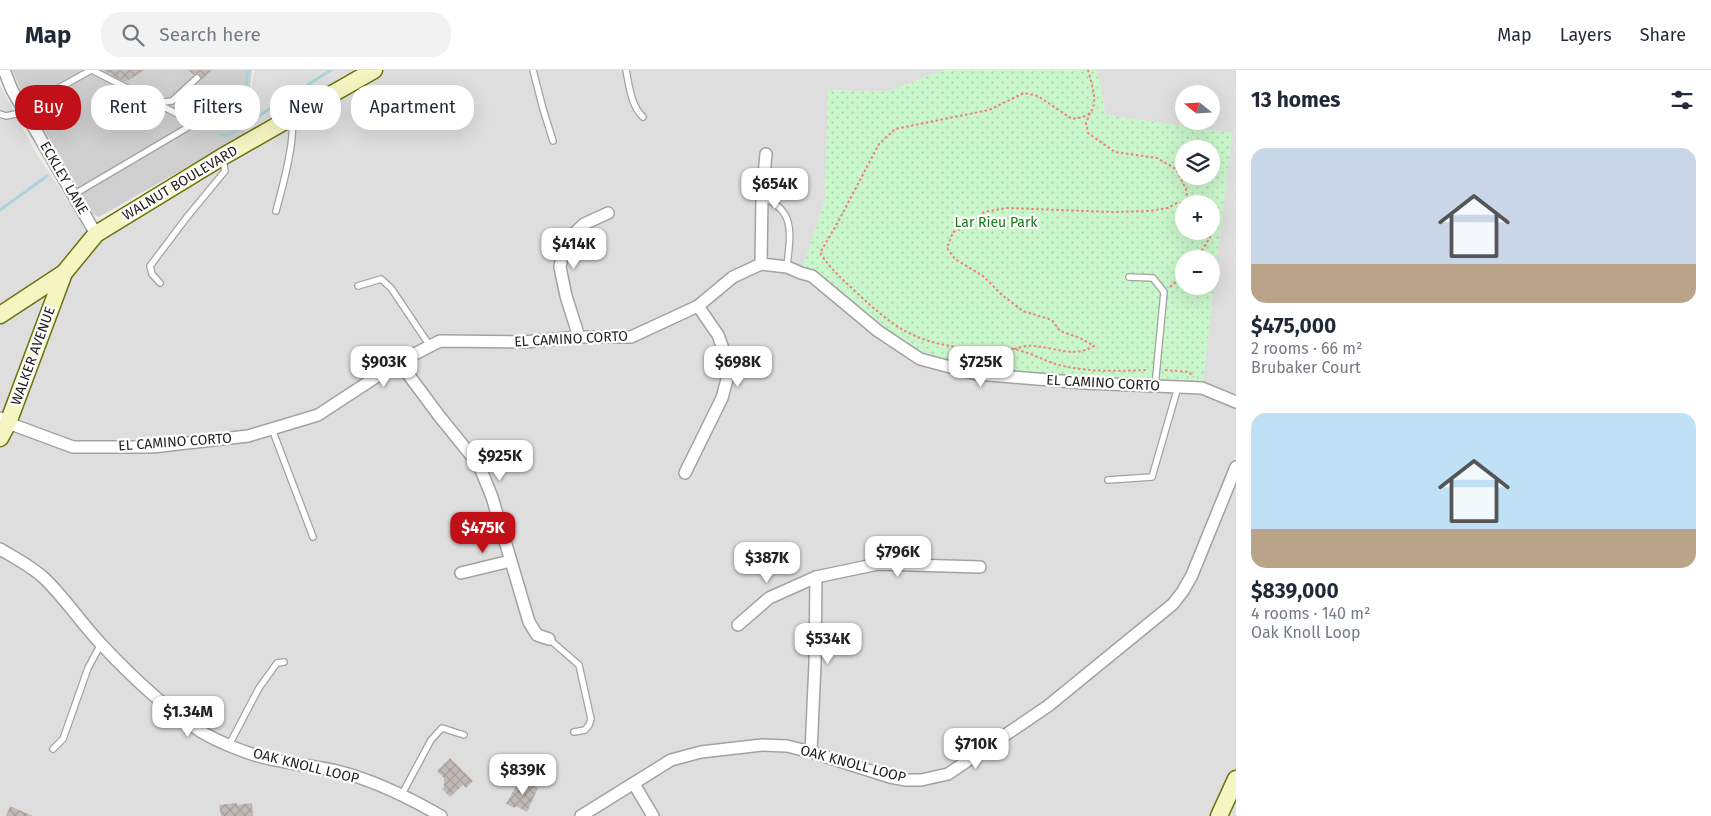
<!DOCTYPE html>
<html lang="en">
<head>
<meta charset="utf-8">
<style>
	:root { --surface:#fff; --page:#f2f2f3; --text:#1f2937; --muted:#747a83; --line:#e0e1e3; --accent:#c11018 }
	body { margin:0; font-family:"Fira Sans",sans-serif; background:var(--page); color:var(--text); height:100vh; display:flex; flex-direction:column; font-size:19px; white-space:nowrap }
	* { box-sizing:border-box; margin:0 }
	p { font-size:16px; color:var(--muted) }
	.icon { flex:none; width:28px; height:28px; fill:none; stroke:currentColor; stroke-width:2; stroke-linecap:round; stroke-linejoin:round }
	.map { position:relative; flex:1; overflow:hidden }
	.drawer { display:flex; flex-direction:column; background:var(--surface); width:475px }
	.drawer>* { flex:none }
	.top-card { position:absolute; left:15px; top:15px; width:475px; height:45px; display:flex; gap:10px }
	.needle { width:32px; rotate:288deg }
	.fabs { position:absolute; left:1175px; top:15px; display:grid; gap:10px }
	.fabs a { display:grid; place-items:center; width:45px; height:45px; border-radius:50%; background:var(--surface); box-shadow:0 5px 20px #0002; font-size:25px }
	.price { position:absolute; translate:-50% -42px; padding:0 11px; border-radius:10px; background:#fff; color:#222; font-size:16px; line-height:32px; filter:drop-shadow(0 1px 2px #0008) }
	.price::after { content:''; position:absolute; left:50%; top:30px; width:15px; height:11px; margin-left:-8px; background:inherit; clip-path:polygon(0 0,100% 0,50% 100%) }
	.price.on { background:var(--accent); color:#fff }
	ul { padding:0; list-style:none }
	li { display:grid; align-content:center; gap:10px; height:265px; padding:0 15px }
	li span { display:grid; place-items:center; height:155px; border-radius:15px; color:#555 }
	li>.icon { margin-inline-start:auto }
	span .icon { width:90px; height:90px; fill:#fffc; stroke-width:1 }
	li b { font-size:21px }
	h2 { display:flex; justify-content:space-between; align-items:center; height:60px; padding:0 15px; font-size:21px }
	.pill { padding:0 18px; border-radius:20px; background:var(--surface); box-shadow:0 5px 20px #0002; font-size:18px; line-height:45px }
	.pill.on { background:var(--accent); color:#fff }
	header { display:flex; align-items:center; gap:30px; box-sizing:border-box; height:70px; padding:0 25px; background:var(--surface); border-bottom:1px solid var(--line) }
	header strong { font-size:24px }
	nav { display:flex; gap:28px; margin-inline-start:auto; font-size:18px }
	.search { width:350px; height:45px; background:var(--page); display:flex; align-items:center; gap:12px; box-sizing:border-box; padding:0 18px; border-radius:20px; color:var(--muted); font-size:19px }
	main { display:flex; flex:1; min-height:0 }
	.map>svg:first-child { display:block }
	.residential { fill:#dfdede; fill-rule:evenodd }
	.religious { fill:#cfcfcf }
	.park { fill:url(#park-dots); fill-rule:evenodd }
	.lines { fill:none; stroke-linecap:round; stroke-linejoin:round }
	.stream { stroke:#acd2da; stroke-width:3 }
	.building { fill:url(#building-cross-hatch) }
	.lane-casing { stroke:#a2a2a2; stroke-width:8 }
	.street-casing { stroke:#a2a2a2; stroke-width:14 }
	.secondary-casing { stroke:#6b720e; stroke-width:19 }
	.path { stroke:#ef817a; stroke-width:2; stroke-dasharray:2.5 2.5; stroke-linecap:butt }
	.lane { stroke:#fff; stroke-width:5.5 }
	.street { stroke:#fff; stroke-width:11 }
	.secondary { stroke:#f5f5c1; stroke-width:16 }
	.labels { text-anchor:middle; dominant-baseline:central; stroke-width:4.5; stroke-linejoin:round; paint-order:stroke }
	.street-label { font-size:14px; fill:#212121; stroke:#fff }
	.park-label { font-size:14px; fill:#157919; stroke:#fff }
</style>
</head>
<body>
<header>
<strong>Map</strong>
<div class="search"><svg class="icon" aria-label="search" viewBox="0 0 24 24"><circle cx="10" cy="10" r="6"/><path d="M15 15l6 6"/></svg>Search here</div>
<nav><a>Map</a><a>Layers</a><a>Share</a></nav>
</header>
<main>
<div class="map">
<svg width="1236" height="746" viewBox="0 0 1236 746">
	<defs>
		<pattern id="park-dots" width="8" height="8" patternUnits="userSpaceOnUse" patternTransform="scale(1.25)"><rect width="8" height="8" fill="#caf6cb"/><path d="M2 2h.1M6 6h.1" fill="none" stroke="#add3ae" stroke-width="1.8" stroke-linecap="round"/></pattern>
		<pattern id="building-cross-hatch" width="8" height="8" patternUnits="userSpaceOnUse" patternTransform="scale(1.25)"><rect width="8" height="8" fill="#c1b9b5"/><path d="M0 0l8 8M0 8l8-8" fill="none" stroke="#a69f9b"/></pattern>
	</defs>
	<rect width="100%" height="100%" fill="#f0ede8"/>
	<path class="residential" d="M254,0H944L887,22L828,20L825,130L801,203L1202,318L1231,63L1106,45L1097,0H1236V746H0V15L34,80L78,146L91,174L107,160L245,64ZM1184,24H1211V51H1184Z"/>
	<path class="religious" d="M12,0H252L245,64L99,147L93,144L20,18Z"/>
	<path class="park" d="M944,0H1097L1106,45L1232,63L1202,318L977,304L920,289L801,203L825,130L828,20L887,22ZM1184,79H1211V106H1184ZM1184,134H1211V161H1184ZM1184,189H1211V216H1184Z"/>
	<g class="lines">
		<g class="stream">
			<path d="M240,59L248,0"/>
			<path d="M220,65H229L331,0"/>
			<path d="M0,140L47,106"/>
		</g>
	</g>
	<g class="building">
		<path d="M102,0H145L125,12Z"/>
		<path d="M188,0H212L201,10L200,5L196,3L194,5Z"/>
		<path d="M450,688L473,711L466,718L463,715L450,727L442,719L444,717V708L437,701Z"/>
		<path d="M520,709L538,718L527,742L516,736L515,738L506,734Z"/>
		<path d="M237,733V735L252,733L253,746H221L219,735Z"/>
		<path d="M10,736L33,746H6Z"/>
	</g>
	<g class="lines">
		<defs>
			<g id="lane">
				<path d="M533,0L543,39L553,71"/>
				<path d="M626,0C629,15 631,36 643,47"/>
				<path d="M156,33L172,31L197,8"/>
				<path d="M23,38L91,0"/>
				<path d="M0,44L6,46L25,42"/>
				<path d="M73,125L195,53L92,0"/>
				<path d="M762,127C797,141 790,165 787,197"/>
				<path d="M276,141C281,122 297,67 291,50"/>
				<path d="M1129,207L1153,208L1164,222L1155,316"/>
				<path d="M160,213L152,204L150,196L187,147L225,101L223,89"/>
				<path d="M358,216L381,209L391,218L430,276"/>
				<path d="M272,359L313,467"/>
				<path d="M1108,410L1152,407L1178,317"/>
				<path d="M549,569L579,595L591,649L589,655L585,660L574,662"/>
				<path d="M229,675L259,618L277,593L284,592"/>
				<path d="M53,679L63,669L88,598L101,574"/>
				<path d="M402,724L431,670L442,658L464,665"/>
			</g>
			<g id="street">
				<path d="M4,0L12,20L96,164"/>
				<path d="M761,194L762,127L766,84"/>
				<path d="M579,267L566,226L560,197L565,172L584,154L608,143"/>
				<path d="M399,292L440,347L479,395L492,427L529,552L537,565L549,569"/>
				<path d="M0,348L8,353L73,377H152L248,366L318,345L399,292L440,271L524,272L579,267H631L698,236L733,207L761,194L787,197L801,203L812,206L878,261L920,289L977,304L1085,313L1202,318L1236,332"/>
				<path d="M685,403L722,328L730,298L718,265L698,236"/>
				<path d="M0,479C15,488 31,496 44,508C65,528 81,553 101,574C131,606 163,637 200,661C218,672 250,685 270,689C292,694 315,696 337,701C374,710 408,727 441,746"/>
				<path d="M461,503L510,491"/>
				<path d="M738,555L769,528L816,507L878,494L980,497"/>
				<path d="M811,682L815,593L816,507"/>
				<path d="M634,714L653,746"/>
				<path d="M581,746L671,690L701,682L762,675L787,676L811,682L890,707L906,710H921L948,704L1048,636L1173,534L1183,521L1192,505L1236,397"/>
			</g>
			<g id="secondary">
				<path d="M0,245L64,203L96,164L222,87L374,0"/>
				<path d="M0,368L8,353L64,203"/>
				<path d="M1219,746L1236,709"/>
			</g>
		</defs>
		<use href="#lane" class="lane-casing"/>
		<use href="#street" class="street-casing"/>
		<use href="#secondary" class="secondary-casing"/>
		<g class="path">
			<path d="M1088,0C1091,13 1102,39 1085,46C1081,48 1076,48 1072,49L1038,26L1024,23L989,40L895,59L879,74L838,152L820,183C830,198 842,209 856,222C892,256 913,272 964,278C981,280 998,275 1014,279C1033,283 1049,294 1068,297C1092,302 1124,301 1148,300"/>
			<path d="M1090,43L1086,53L1088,63L1115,82L1157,88L1176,99L1186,119L1188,133L1192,134"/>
			<path d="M1196,189C1204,176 1218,162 1211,146"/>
			<path d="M1170,217L1184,205"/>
			<path d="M1014,279C1018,278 1022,277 1026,276C1049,274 1072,290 1094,276L1080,268L1060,261L1052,250L1023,241L1002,225L983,206L955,189L947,178L953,162L970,155L984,142L1007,138L1113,142L1149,141L1168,138L1177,133H1188"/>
			<path d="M1165,300L1189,302L1193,307"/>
		</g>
		<use href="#lane" class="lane"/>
		<use href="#street" class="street"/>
		<use href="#secondary" class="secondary"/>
	</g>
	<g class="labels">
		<g class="street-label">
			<text transform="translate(64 108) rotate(60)">ECKLEY LANE</text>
			<text transform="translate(180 113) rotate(-31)">WALNUT BOULEVARD</text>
			<text transform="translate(571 269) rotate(-3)">EL CAMINO CORTO</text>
			<text transform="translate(33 286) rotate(-70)">WALKER AVENUE</text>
			<text transform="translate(1103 313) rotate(3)">EL CAMINO CORTO</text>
			<text transform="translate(175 372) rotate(-4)">EL CAMINO CORTO</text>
			<text transform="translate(853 694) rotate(15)">OAK KNOLL LOOP</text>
			<text transform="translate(306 696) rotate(14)">OAK KNOLL LOOP</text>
		</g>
		<g class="park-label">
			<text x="996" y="152">Lar Rieu Park</text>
		</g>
	</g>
</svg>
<div class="fabs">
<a><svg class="needle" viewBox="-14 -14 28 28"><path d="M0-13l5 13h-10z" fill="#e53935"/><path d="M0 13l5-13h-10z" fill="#747a83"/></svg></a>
<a><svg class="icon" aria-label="layers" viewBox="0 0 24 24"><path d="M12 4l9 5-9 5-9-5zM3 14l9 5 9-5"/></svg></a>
<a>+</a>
<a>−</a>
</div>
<b class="price" style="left:775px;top:140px">$654K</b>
<b class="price" style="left:574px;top:200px">$414K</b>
<b class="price" style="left:384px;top:318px">$903K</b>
<b class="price" style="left:738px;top:318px">$698K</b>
<b class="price" style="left:981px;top:318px">$725K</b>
<b class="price" style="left:500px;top:412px">$925K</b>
<b class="price on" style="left:483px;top:484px">$475K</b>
<b class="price" style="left:898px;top:508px">$796K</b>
<b class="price" style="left:767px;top:514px">$387K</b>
<b class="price" style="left:828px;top:595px">$534K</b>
<b class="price" style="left:188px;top:668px">$1.34M</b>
<b class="price" style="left:976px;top:700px">$710K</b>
<b class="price" style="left:523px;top:726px">$839K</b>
<div class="top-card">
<a class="pill on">Buy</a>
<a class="pill">Rent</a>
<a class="pill">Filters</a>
<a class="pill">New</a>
<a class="pill">Apartment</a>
</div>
</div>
<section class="drawer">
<h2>13 homes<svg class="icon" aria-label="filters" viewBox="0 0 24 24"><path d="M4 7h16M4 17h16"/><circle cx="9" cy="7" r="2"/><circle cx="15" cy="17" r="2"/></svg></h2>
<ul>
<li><span style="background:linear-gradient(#c9d6e8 75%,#b9a48a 0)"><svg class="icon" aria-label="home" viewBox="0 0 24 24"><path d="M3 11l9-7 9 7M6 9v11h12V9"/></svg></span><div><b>$475,000</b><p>2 rooms · 66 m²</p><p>Brubaker Court</p></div></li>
<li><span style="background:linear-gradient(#bfe0f5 75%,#b9a48a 0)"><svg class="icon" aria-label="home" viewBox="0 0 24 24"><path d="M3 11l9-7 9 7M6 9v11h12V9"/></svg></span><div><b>$839,000</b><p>4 rooms · 140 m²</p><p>Oak Knoll Loop</p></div></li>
</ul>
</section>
</main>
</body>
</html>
